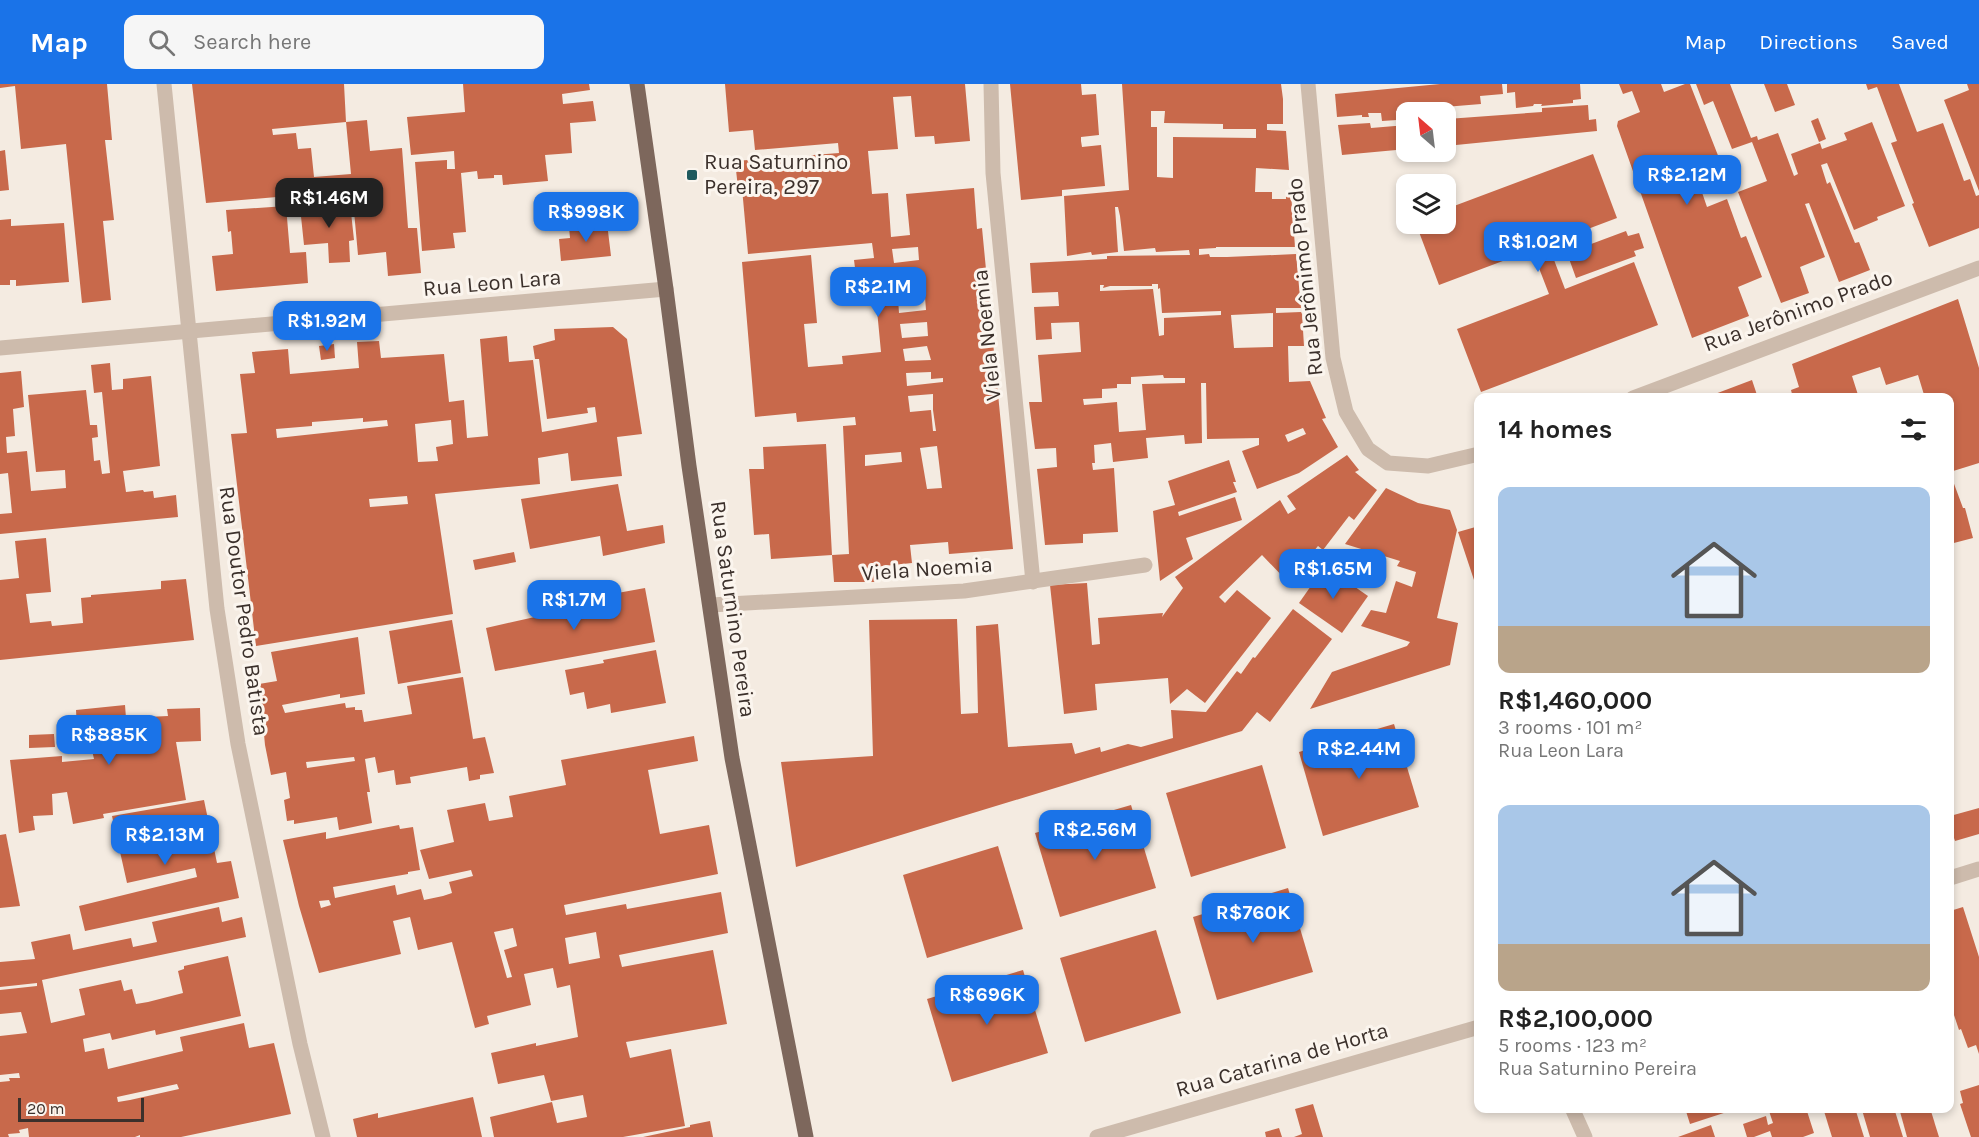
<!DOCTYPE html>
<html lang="en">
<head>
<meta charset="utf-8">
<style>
	:root { --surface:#fff; --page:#f6f6f6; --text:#222; --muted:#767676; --accent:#1a73e8 }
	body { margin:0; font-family:Karla,sans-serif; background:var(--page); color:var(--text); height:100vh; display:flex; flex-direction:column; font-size:22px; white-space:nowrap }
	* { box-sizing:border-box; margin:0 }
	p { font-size:20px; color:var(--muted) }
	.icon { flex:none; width:33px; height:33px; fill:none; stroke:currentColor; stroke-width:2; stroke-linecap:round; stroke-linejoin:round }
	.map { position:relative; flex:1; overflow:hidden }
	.drawer { position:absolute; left:1474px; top:309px; width:480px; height:720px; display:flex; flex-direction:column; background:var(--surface); border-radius:12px; box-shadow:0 3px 9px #0003 }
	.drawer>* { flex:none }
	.needle { width:39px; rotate:332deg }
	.buttons { position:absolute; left:1396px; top:18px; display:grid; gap:12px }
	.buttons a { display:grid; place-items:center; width:60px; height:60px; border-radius:12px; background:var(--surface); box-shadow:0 3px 9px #0003; font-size:30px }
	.scale { position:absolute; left:18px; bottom:15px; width:126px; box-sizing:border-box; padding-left:6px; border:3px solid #3b302b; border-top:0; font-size:16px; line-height:21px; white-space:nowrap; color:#3b302b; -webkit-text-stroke:4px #fbf5ee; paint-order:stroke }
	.price { position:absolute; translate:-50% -51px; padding:0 14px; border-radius:12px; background:var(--accent); color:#fff; font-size:20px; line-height:39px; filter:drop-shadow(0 2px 3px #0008) }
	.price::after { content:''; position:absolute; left:50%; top:36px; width:18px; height:14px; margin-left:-9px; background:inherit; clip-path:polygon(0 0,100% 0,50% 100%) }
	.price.current { background:#222; color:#fff }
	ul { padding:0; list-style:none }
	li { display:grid; align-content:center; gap:12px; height:318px; padding:0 24px }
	li span { display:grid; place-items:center; height:186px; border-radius:12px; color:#555 }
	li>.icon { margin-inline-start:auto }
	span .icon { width:108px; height:108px; fill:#fffc; stroke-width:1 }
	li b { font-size:26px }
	h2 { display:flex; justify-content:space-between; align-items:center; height:72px; padding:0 24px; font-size:26px }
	header { display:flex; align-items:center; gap:36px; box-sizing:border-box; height:84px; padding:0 30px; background:var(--accent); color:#fff }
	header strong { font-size:28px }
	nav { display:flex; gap:33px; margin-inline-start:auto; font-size:21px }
	.search { width:420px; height:54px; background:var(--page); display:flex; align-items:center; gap:15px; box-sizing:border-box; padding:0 21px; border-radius:12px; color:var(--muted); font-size:22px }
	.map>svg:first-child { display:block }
	.building { fill:#c8694b; fill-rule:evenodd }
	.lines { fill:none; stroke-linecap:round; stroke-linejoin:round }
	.minor { stroke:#cdbbac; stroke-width:15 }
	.major { stroke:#7d675c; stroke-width:15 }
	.poi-dot { fill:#1f5a5e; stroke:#fbf5ee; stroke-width:2 }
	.labels { text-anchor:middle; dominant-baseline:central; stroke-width:6; stroke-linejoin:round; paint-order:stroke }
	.poi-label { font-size:22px; fill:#3b302b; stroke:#fbf5ee; text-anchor:start }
	.street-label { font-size:22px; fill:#3b302b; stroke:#fbf5ee }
</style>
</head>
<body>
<header>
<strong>Map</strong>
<div class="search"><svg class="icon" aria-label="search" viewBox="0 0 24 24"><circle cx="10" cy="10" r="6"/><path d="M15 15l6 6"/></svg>Search here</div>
<nav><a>Map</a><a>Directions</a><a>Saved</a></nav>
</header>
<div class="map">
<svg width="1979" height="1053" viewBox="0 0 1979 1053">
	<rect width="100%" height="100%" fill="#f4ebe1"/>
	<g class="building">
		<path d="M0,0H107L112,56H105L114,136L103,137L111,216L82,219L66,60L21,65L15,2L0,4Z"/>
		<path d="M192,0H344L346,38L367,36L370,67L402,64L408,144H417L421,189L388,192L386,168L358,171L353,116L312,119L311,110L206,119ZM346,38L351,90L314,93L311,64L298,65L296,49L273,51L272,45Z"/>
		<path d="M463,0H589L590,6L562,10L563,20L593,17L596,37L570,39L572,69L545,71L548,97L503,101L502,91H494V94L478,95L477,87L461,89L466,148L453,149L455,164L422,167L415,78L447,76V85H455L454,67L411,71L407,33L465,28Z"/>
		<path d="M725,0H965L970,57L935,60L934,52L915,53L911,12L893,13L898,65L868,67L872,110L888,109L891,153L910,151L906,110L974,104L977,145L982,144L1013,465L949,470L948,458L910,461L912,479L874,483L875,498H834L832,471L849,470L843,342L856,341L855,333L797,338L796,329L755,333L742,178L811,171L817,239L804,240L808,283L843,280L842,272L881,268L875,205L858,207L854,176L874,174L873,166L872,159L748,170L742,104H738L735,77L839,69L838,59L755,66L753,46L729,48ZM918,163L919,176L894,179L892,165ZM922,188L923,201L896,204L895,190ZM925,213L926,226L899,229L898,215ZM927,238L928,252L902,254L900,240ZM927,262L931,276L905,277L903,265ZM931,288V295L943,294V298L907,302L906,289ZM933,310V326L936,347H933L931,326L910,328L908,312ZM937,362L942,404L927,405L920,364ZM901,368L902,378L865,382V371Z"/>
		<path d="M1010,0H1081L1082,11L1096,10L1099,51L1081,53V57L1082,63L1101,61L1105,102L1062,106V112L1021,116Z"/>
		<path d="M1122,0H1281L1283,15V40H1267V46L1286,47L1289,86L1256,84L1255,108H1272V115H1286V109H1291L1295,163H1216V164L1199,165V171L1209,170L1210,173H1227L1296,170L1301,224H1276V229L1301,228L1302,230L1304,262H1288L1289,298L1310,297L1326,334L1322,335L1338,363L1299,389L1257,405L1242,367L1259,361V354L1207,355L1206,299H1201L1202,359L1185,360L1184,351L1146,354L1148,374L1113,378L1111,359L1094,361L1095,379H1092L1093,386L1114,384L1118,448L1083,450V459L1045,461L1037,385L1057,383L1056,364L1035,365L1029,318H1042L1038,271L1081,268L1079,238L1051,239L1052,255L1036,256L1034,223L1059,222L1058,208L1032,209L1030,179L1107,175V172L1190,171L1189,166L1156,168L1155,164L1124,167L1120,132L1118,123H1115L1118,168L1092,171L1091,168L1067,172L1064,112L1129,106ZM1151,27H1165L1164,39L1223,40V45H1256V54L1173,53V94L1157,93V43H1151ZM1152,200H1158V205L1160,204L1162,229L1221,227V231L1164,234V251L1159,252L1153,205L1100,207V201H1104L1103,204L1110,202H1152ZM1273,229V263L1234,264L1231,231ZM1163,291L1164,294H1185V299L1142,300L1146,346L1119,348L1117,318L1084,321L1083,315L1102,314V305L1117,304V300H1131V293ZM1303,344L1306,350L1288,358L1285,351Z"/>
		<path d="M1440,0H1502L1503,10L1480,12L1481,20L1396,27L1397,36L1382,37L1381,29H1368L1369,33H1362V31L1337,33L1335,10Z"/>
		<path d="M1507,0H1580L1581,15L1573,16V19L1541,22L1542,20H1534L1533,22L1516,24L1515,8L1507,9Z"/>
		<path d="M1619,0H1661L1664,8L1685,0H1690L1719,74L1715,76L1718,86L1697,94L1707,123L1727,115L1741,154L1746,152L1762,193L1738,203L1749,232L1692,254L1617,42L1618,37L1640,28L1632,7L1623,10Z"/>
		<path d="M1696,0H1730L1751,54L1757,52L1758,56L1778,49L1794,92L1798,90L1791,70L1820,59L1822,65L1847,56L1844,49L1872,38L1905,122L1877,133L1878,136L1854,146L1827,79L1821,81L1827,100L1830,98L1855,159L1859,158L1870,186L1839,198L1809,119L1805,120L1825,173L1800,183L1809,209L1781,219L1738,108L1767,97L1752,58L1732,65L1713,17L1704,21Z"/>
		<path d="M1764,0H1787L1795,21L1775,28Z"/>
		<path d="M1866,0H1899L1917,48L1943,39L1964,97L1970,95L1976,112L1979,111V144L1929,163L1912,120L1914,119L1891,59L1897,57L1877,3L1868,6Z"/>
		<path d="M1967,0H1979V107L1944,16L1969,6Z"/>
		<path d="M1588,21L1589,36L1596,35L1597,47L1446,62L1447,35L1542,28V24Z"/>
		<path d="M1818,34L1826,55L1819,58L1811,37Z"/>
		<path d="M1370,39L1371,44L1407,41V65L1342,71L1338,41Z"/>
		<path d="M5,66L9,106L0,107V67Z"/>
		<path d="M1593,70L1617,134L1548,160L1565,205L1634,178L1658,241L1481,308L1457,245L1549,210L1532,166L1439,201L1416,140H1446V125Z"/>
		<path d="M350,119L354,156L349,157L350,178L329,179L328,159L304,161L300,123Z"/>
		<path d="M286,122L290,169L306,168L308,199L216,207L212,172L233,170L231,147L228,148L226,126Z"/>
		<path d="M11,135V142L64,139L69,198L16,202V196H10V201H0V136Z"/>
		<path d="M607,139L611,172L561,177L559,155L570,154L569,143Z"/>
		<path d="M1626,147L1628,152L1639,149L1644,164L1634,167L1636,172L1576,194L1567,169Z"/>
		<path d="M1958,215L1979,284V379L1950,388V314H1925L1918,291L1886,301L1880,283L1852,292L1859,314H1793L1791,306L1799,303L1792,280Z"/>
		<path d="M613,243L627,255L642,350L617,353L622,392L571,397L568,369L538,374L540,400L435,410L453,530L256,562L231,350L247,349L240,290L255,289L252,268L288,265L290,290L359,284L357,258L379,257L381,274L444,270L449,318L464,316L467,354L488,352L480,255L507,252L509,278L533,276L542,348L597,338L595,323L587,324L588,329L547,335L539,275H535L533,262L555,256L554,245ZM363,334V338L387,336L388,342L277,354L276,345L312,342V338ZM451,336L453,360L436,363L438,377L418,378L415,340ZM407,412L408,420L370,423L369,415Z"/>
		<path d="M334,260L335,274L321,276L319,262Z"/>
		<path d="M110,279L112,306L123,305V295L151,292L160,382L123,387L126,408L143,406L144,408L153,407L154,414L176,411L178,433L0,450V430L12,429L8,389L0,390V289L21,287L24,323L13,325L15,352L6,353L7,369L27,367L31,407L66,404L65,386L36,388L28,311L86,306L90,341H97L98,353L92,354L94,377L100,376L102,390L110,389L102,308L94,309L91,281Z"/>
		<path d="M1752,296L1758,314H1707V313Z"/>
		<path d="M826,360L832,471L771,475L769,450L754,451L749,385H764L763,363Z"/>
		<path d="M1347,371L1359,386L1355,388L1377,406L1354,436L1349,432L1323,466L1318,462L1288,498L1262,471L1219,513L1225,519L1237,506L1271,534L1205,619L1187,605L1170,620L1168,594L1095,600L1097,626L1064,630L1050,501L1087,499L1092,561L1100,560L1098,534L1163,529L1162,533L1183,504L1175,493L1280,416L1288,430L1296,425L1287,412Z"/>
		<path d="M1229,376L1236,398H1233L1237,408L1178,428L1179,432L1235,413L1242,436L1186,454L1193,475L1160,497L1153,427L1175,421L1168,397Z"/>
		<path d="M1950,389L1963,424H1965L1973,454L1950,460Z"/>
		<path d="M618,400L627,447L663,441L665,459L603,472L600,452L530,465L521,415Z"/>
		<path d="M1386,404L1418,419L1450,426L1457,446L1437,534L1458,539L1450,581L1310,625L1332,588L1407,562L1410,558L1361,542L1371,526L1386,529L1396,497L1412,503L1416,488L1397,482L1400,477L1345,460Z"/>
		<path d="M1479,442V511L1458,448Z"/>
		<path d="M46,454L51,508L26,510L30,539L51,537L52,542L83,539L81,514L91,513V511L161,505V497L186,495L194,556L0,576V496L19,494L15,457Z"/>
		<path d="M514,468L516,478L475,486L473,476Z"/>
		<path d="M1325,482L1368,512L1342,549L1299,519Z"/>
		<path d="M645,504L655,558L495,587L486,544L557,528V523L569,521L568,518Z"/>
		<path d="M1293,525L1332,555L1270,638L1257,628L1242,647L796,783L781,678L873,672L869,536L957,535L961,630L978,629L976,542L998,540L1008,663L1072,659L1075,670L1100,663L1101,668L1128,660L1141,663L1173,654L1171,626L1206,628L1237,587L1241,590L1253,573L1255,574Z"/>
		<path d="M452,536L461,589L398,600L389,547Z"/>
		<path d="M358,553L365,610L340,614V610L282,621L285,629L345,619L346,624L355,623V626H362L364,638L412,630L407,602L463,593L473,655L485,653L494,689L480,691V695L469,697L467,683L410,693L411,699L396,701L394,686L378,689L375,673L365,675L370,708H367L372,739L339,746L337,733L294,740V736L287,737L284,716L290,714L286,688L271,691L265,661L262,629L259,600L277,597L271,568ZM354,673L355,677L307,684L306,678Z"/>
		<path d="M656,566L666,619L611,629L610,620L587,625L584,608L570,611L565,586L604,579L603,576Z"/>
		<path d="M125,621L126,634L168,632L167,625L200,624L201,657L176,658L186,716L103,730L104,734L73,740L67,708L52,710L53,731L33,732L35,746L19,749L10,676L62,672V678L94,675L91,662H78L76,626Z"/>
		<path d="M1394,640L1419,723L1323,752L1299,668Z"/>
		<path d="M54,650L55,663L29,664V651Z"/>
		<path d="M694,652L698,677L648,686L660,750L709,741L718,790L564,821L566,831L626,820L627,825L721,808L728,849L619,871L622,883L713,866L727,940L626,958L630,974L671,965L685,1042L623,1053H494L490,1033L552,1018L557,1039L587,1033L583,1011L551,1017L544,991L498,1000L491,969L536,959V962L578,953L570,901L557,904L553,884L524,890L531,921L487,932L489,940L475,944L452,858L418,866L410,833L393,837L401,870L319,889L299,822L283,756L326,748V755L399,741L400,745L413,743L420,786L408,788V790L333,803L335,814L395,801L397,811L421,805L424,816L443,812L452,809L449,798L473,792L471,786L429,795L420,766L454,758L447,726L485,719L489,737L513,733L509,712L566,701L561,676ZM329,816L331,821L321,824L319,817ZM513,844L517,862L504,866L512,893L507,894L494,848ZM596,848L600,874L569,880L565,854Z"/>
		<path d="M1262,681L1286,764L1191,793L1166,709Z"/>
		<path d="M204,716L217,779L231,777L239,814L85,847L79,822L197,793L195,784L127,799L112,732Z"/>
		<path d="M1131,721L1156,804L1060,833L1035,749Z"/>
		<path d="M1979,724V750L1955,757L1950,742V732Z"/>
		<path d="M6,750L20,822L0,824V751Z"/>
		<path d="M998,762L1023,845L927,874L903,791Z"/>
		<path d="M1288,804L1313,888L1217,916L1193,833Z"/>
		<path d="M219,823L222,838L242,833L246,853L42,896L51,939L85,931L79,905L121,896L124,907L132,905L136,920L148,918L183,909L178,887L184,885V882L228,872L241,932L156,951L155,946L112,956L110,949L83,955L85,968L104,964L108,985L183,967L180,953L244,939L249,964L274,959L291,1030L181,1053H140V1051L135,1053H29L28,1044L19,1046L20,1049L8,1050L9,1053H0V998L10,997L9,994H20L19,989L0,991V952L27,949L21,928L0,930V906L37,902V899L0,903V878L35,875L31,858L70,850L73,866L131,854L133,863L157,858L152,838ZM177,1000L179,1005L130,1016L118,1018L117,1013Z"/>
		<path d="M1963,823L1979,873V970L1976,961L1968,964L1961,945L1959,946L1950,919V827Z"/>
		<path d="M1156,846L1181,929L1085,958L1060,874Z"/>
		<path d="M1023,886L1048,969L952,998L927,915Z"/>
		<path d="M1979,1001V1053H1971L1960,1020L1963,1019L1960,1007Z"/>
		<path d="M473,1013L482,1053H357L353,1035L378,1029V1034Z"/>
		<path d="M1313,1020L1323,1053H1294L1302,1050L1295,1025Z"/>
		<path d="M1685,1024H1736V1025L1690,1040Z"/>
		<path d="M1768,1024H1806L1814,1049L1803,1053H1772L1770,1047L1754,1053H1747L1743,1040L1766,1032L1768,1041L1773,1039Z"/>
		<path d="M1823,1024H1855L1864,1053H1832Z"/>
		<path d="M1868,1024H1894L1903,1053H1870L1862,1026Z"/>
		<path d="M1899,1024H1930L1939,1053H1907Z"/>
		<path d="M710,1037L713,1053H643L690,1043V1041Z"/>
		<path d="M1711,1041L1715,1053H1678Z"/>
		<path d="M1279,1044L1282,1053H1266L1265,1048Z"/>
	</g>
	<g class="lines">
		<g class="minor">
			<path d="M164,0L217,525L238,660L300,960L323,1053"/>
			<path d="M991,0L993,89L1033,498"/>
			<path d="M1308,0L1333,274L1346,328L1368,365L1388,379L1428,382L1479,370"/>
			<path d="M0,264L666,205"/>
			<path d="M1633,314L1979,184"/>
			<path d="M711,521L964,507L1145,481"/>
			<path d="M1950,794L1979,785"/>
			<path d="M1572,1024L1585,1053"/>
			<path d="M1097,1053L1479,943"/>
		</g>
		<path class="major" d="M637,0L666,205L689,382L732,674L806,1053"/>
	</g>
	<rect class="poi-dot" x="686" y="85" width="12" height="12" rx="3"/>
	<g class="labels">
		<g class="poi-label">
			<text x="704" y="78">Rua Saturnino<tspan x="704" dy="25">Pereira, 297</tspan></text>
		</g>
		<g class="street-label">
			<text transform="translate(1305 193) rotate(-96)">Rua Jerônimo Prado</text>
			<text transform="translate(492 199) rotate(-5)">Rua Leon Lara</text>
			<text transform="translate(1798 227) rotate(-20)">Rua Jerônimo Prado</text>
			<text transform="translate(987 251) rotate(-96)">Viela Noernia</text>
			<text transform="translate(927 485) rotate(-4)">Viela Noemia</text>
			<text transform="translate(733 525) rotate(82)">Rua Saturnino Pereira</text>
			<text transform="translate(244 527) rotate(82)">Rua Doutor Pedro Batista</text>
			<text transform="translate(1282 976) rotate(-16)">Rua Catarina de Horta</text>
		</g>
	</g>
</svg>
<div class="buttons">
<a><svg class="needle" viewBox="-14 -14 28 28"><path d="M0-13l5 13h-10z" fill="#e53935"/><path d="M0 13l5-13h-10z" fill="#767676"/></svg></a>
<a><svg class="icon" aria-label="layers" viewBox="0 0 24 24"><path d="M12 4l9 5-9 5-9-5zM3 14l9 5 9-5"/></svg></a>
</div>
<div class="scale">20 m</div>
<b class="price" style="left:1687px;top:122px">R$2.12M</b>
<b class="price current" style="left:329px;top:145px">R$1.46M</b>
<b class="price" style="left:586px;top:159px">R$998K</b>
<b class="price" style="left:1538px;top:189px">R$1.02M</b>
<b class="price" style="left:878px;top:234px">R$2.1M</b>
<b class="price" style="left:327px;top:268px">R$1.92M</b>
<b class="price" style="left:1333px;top:516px">R$1.65M</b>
<b class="price" style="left:574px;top:547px">R$1.7M</b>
<b class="price" style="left:109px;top:682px">R$885K</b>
<b class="price" style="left:1359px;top:696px">R$2.44M</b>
<b class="price" style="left:1095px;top:777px">R$2.56M</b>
<b class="price" style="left:165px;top:782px">R$2.13M</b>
<b class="price" style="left:1253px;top:860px">R$760K</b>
<b class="price" style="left:987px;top:942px">R$696K</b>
<section class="drawer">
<h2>14 homes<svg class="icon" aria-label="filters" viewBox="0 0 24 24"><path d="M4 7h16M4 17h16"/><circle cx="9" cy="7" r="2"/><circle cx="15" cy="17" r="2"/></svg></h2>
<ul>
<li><span style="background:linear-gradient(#a9c7e8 75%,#b9a48a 0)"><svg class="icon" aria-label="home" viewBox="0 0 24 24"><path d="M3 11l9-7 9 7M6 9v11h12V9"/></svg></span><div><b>R$1,460,000</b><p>3 rooms · 101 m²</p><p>Rua Leon Lara</p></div></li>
<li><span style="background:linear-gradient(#a9c7e8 75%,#b9a48a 0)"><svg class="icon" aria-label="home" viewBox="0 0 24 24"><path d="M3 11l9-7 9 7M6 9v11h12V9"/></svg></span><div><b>R$2,100,000</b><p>5 rooms · 123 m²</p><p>Rua Saturnino Pereira</p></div></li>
</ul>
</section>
</div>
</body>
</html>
